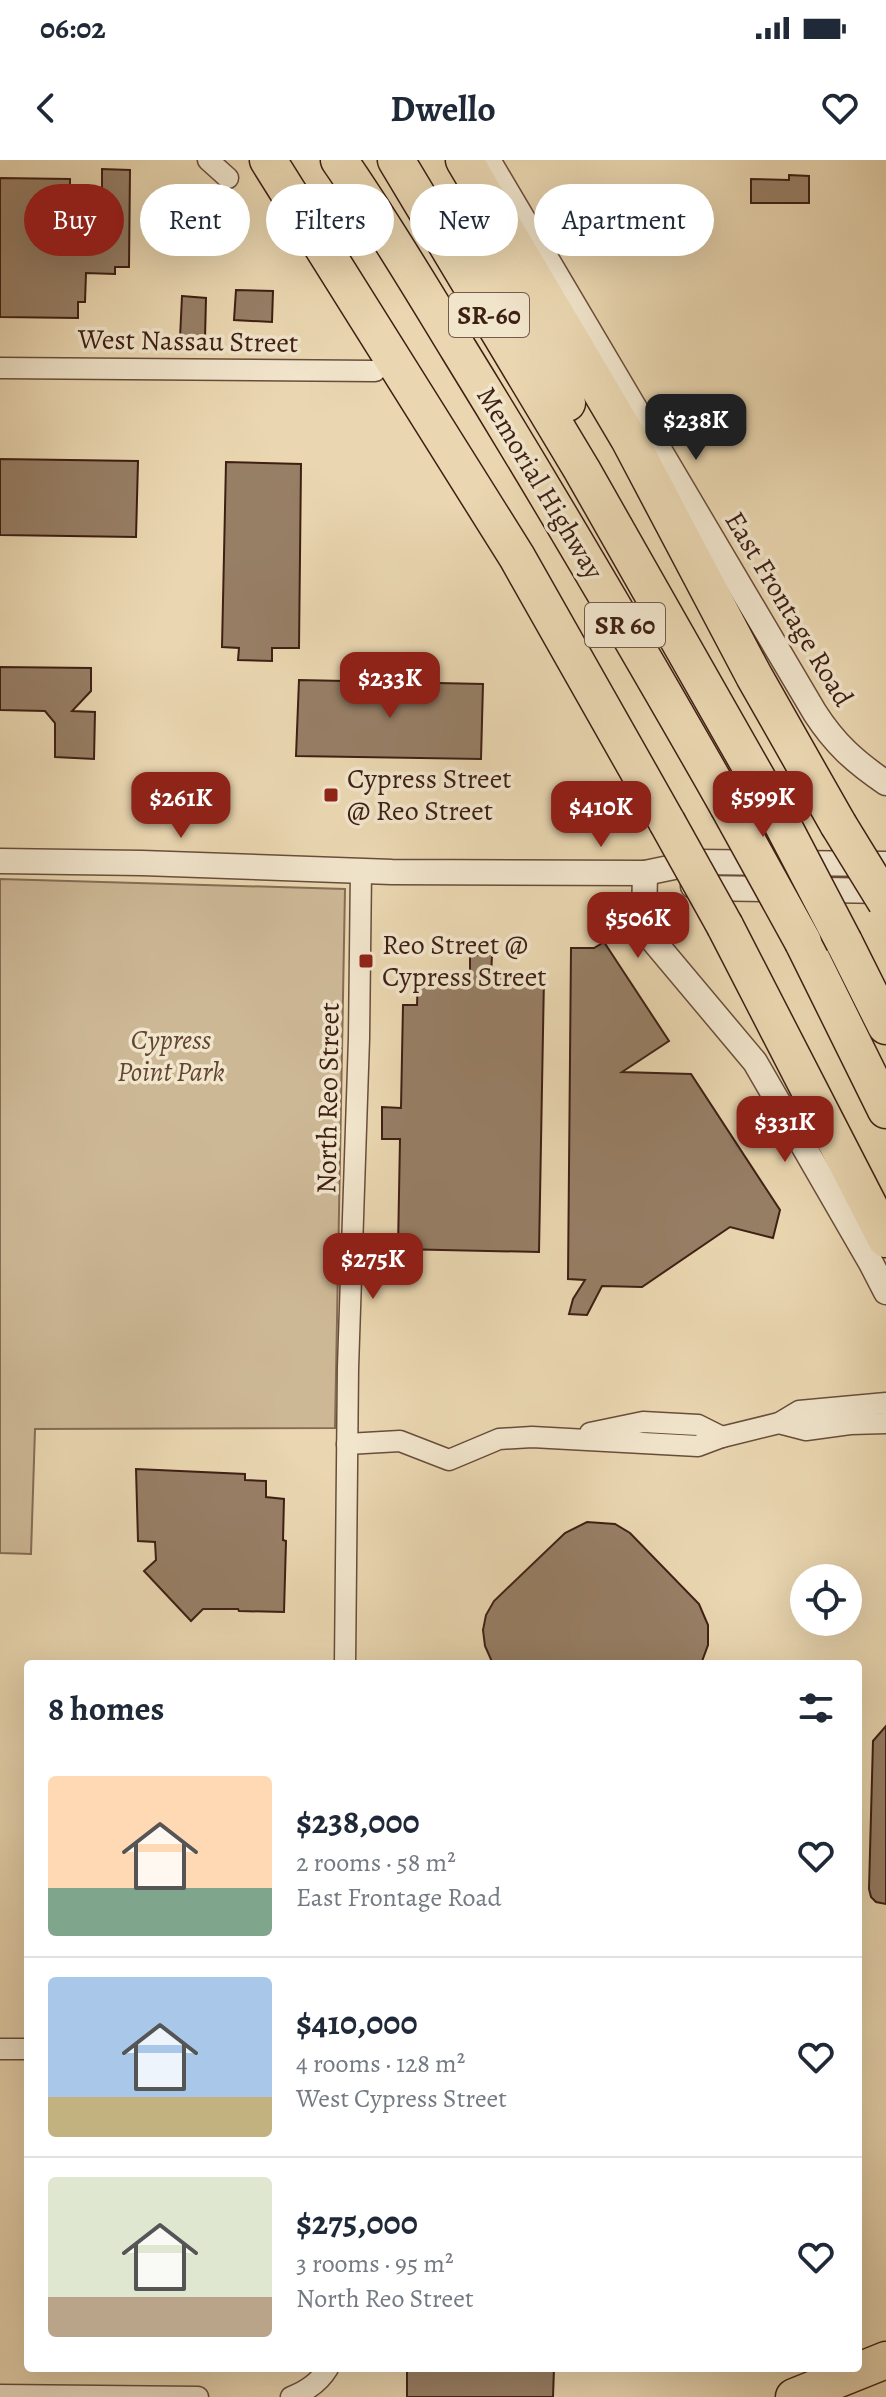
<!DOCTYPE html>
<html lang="en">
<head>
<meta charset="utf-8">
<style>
	:root { --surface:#fff; --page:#f2f2f3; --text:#1f2937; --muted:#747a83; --line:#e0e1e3; --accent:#8f2418 }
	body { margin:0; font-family:Alegreya,serif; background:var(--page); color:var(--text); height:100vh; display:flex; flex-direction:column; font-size:30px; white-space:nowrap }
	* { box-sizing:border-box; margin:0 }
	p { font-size:26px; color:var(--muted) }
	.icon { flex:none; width:44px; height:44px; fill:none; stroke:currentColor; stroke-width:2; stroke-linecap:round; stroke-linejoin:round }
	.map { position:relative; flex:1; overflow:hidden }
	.drawer { position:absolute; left:24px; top:1500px; width:838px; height:712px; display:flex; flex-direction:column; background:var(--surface); border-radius:8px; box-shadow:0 8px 32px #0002 }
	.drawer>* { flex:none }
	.banner { position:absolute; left:24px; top:24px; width:838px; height:72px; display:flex; gap:16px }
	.tools { position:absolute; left:790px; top:1404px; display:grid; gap:16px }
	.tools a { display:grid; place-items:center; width:72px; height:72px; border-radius:50%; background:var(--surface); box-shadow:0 8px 32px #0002; font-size:40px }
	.price { position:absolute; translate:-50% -68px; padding:0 18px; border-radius:16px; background:var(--accent); color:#fff; font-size:26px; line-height:52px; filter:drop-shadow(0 2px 4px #0008) }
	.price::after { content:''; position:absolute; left:50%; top:48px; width:24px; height:18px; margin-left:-12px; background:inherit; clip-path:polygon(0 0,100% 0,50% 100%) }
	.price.active { background:#222; color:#fff }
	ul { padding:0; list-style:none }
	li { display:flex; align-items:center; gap:24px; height:200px; padding:0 24px }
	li+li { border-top:2px solid var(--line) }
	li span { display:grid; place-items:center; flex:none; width:224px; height:160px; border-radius:8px; color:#555 }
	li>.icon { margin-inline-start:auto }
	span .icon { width:96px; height:96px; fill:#fffc; stroke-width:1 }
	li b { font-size:34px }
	h2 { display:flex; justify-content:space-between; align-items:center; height:96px; padding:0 24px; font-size:34px }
	.chip { padding:0 28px; border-radius:36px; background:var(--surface); box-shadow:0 8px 32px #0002; font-size:28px; line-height:72px }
	.chip.active { background:var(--accent); color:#fff }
	.status { display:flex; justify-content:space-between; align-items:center; height:56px; padding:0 40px; background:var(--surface); direction:ltr }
	.status svg { height:22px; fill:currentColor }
	header { display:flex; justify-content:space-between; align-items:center; height:104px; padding:0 24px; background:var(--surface); font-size:36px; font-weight:700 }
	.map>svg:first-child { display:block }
	.green { fill:#cdb896; stroke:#866c55; stroke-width:2 }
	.building { fill:#977f66; stroke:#3e1f14; stroke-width:2 }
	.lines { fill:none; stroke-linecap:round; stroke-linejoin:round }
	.minor-casing { stroke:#694d3b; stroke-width:23 }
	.tertiary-casing { stroke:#694d3b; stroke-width:27 }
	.motorway-casing { stroke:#3e1f14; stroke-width:39 }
	.minor { stroke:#f1e5cc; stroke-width:20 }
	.tertiary { stroke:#f1e5cc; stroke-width:24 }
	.motorway { stroke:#ead7b1; stroke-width:36 }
	.motorway-bridge-casing { stroke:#3e1f14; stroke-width:39; stroke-linecap:butt }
	.motorway-bridge { stroke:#ead7b1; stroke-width:36 }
	.poi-dot { fill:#8f2418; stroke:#f1e5cc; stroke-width:3 }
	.labels { text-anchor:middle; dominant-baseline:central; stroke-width:7; stroke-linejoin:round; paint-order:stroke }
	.shield { fill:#f1e5cc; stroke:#745a4b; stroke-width:2 }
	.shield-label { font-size:26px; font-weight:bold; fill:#3e1f14 }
	.street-label { font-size:28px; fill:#3e1f14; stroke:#f1e5cc }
	.poi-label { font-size:28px; fill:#3e1f14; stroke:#f1e5cc; text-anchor:start }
	.park-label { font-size:28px; font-style:italic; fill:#624534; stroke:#f1e5cc }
</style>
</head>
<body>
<div class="status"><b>06:02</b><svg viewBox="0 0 49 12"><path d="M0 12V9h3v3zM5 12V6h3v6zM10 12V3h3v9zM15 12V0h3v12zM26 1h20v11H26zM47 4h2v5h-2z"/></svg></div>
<header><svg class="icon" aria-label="back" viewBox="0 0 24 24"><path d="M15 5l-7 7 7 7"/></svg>Dwello<svg class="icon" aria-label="heart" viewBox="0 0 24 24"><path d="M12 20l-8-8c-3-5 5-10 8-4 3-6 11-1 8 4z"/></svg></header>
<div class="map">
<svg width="886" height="2237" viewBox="0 0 886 2237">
	<rect width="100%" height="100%" fill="#ead7b1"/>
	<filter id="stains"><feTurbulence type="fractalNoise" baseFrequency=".0025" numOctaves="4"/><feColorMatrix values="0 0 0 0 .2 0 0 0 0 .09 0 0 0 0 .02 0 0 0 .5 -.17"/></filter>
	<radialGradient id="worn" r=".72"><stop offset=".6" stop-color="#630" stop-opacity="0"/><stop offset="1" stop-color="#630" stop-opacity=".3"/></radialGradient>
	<path class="green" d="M0,719L345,729L335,1268L35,1269L31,1394L0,1393Z"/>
	<g class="building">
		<path d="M102,9L130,10L129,107H115V114L86,113L85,142H78V158L0,157V18L70,19V36H102Z"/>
		<path d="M789,15L809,16V43H751V19L789,20Z"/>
		<path d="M236,130L273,131L272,162L234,160Z"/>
		<path d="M182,136L206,138L205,179L180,178Z"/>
		<path d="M0,299L138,301L136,377L0,375Z"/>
		<path d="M226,302L301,304L299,488H272V501L238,500L239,488L222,487Z"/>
		<path d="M0,507L91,508V531L72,551L95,552L94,599L55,597V563L45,551L0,550Z"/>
		<path d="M299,520L483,524L481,599L296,596Z"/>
		<path d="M604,782L669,881L622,912L691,914L780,1050L773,1078L730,1067L642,1127L602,1126L587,1155L569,1154L573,1139L585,1120L568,1119L571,788H594Z"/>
		<path d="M470,795H492L491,817H544L539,1092L398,1089L400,979H382V947L401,948L403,845H417L418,815L470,816Z"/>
		<path d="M136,1309L245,1314V1320L266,1321V1337L284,1339L283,1380L286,1381L284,1452L239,1451L238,1449H203L191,1461L144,1411L156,1400L155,1382L138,1381Z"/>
		<path d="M587,1362L615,1364L630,1373L699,1444L708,1465V1485L701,1504H493L485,1486L483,1470L486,1455L494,1441L565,1373Z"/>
		<path d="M886,1566V1744L876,1742L871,1737L869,1729L873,1581Z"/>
		<path d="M407,2208H554L553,2237H407Z"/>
	</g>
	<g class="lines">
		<defs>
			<g id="minor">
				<path d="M208,0L228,18"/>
				<path d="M0,208L375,211"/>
				<path d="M779,1263L806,1270L850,1264L886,1263"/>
				<path d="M590,1273L643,1262L698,1265L722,1277"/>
				<path d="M347,1284L400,1281L449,1300L499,1279L532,1277L698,1286L722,1277L779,1263L799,1251L886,1243"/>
				<path d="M345,1504L348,1208L359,878L361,710"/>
				<path d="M0,1889H28"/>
				<path d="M0,2235L198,2237"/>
				<path d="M291,2237C307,2231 319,2223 328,2208"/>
			</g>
			<g id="tertiary">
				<path d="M488,0L815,553C835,584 855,602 886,623"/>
				<path d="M0,701L142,703L392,712L645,713L698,702L886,704"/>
				<path d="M645,713L644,760L651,778L755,902L871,1103L886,1132"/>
				<path d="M693,726L701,728L886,731"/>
			</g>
			<g id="motorway">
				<path d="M268,0L517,397L667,662"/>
				<path d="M339,0C382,62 420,126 459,190C552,341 641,493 728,646"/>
				<path d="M396,0L582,310L774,648"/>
				<path d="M464,0L629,279L754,516L838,664"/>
				<path d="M469,49L567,243"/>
				<path d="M725,766L886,1079"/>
				<path d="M803,782L886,950"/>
				<path d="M844,782L886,866"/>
				<path d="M794,2237L886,2200"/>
			</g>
		</defs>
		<use href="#minor" class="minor-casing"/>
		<use href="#tertiary" class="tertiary-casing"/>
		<use href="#motorway" class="motorway-casing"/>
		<use href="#minor" class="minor"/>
		<use href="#tertiary" class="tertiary"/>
		<use href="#motorway" class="motorway"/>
		<defs>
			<g id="motorway-bridge">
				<path d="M728,646L803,782"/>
				<path d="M774,648L844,782"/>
				<path d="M667,662L725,766"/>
				<path d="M838,664L886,742"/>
			</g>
		</defs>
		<use href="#motorway-bridge" class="motorway-bridge-casing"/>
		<use href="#motorway-bridge" class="motorway-bridge"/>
	</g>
	<g class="poi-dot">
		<rect x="323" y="627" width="16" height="16" rx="4"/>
		<rect x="358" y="793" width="16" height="16" rx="4"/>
	</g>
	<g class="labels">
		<g class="shield">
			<rect x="449" y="133" width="80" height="44" rx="6"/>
			<rect x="585" y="443" width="80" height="44" rx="6"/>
		</g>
		<g class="shield-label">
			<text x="489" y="155">SR-60</text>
			<text x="625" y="465">SR 60</text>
		</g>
		<g class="street-label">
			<text transform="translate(188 181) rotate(1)">West Nassau Street</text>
			<text transform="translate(540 323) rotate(59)">Memorial Highway</text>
			<text transform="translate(789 449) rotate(59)">East Frontage Road</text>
			<text transform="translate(328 938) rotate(-89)">North Reo Street</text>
		</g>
		<g class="poi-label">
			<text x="347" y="619">Cypress Street<tspan x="347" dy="32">@ Reo Street</tspan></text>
			<text x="382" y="785">Reo Street @<tspan x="382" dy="32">Cypress Street</tspan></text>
		</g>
		<g class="park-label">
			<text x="171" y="880">Cypress<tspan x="171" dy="32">Point Park</tspan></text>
		</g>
	</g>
	<rect width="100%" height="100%" filter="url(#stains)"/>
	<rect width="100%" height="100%" fill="url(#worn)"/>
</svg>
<div class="tools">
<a><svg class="icon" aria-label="locate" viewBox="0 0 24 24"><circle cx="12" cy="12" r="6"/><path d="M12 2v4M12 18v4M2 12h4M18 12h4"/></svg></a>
</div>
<b class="price active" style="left:696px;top:302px">$238K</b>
<b class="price" style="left:390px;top:560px">$233K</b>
<b class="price" style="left:763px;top:679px">$599K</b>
<b class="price" style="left:181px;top:680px">$261K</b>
<b class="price" style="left:601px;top:689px">$410K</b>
<b class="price" style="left:638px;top:800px">$506K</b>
<b class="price" style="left:785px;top:1004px">$331K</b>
<b class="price" style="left:373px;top:1141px">$275K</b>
<div class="banner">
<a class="chip active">Buy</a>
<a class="chip">Rent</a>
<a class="chip">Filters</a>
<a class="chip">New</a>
<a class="chip">Apartment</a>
</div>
<section class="drawer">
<h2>8 homes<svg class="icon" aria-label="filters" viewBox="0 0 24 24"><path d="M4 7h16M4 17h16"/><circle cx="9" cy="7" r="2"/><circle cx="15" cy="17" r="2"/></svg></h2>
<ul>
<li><span style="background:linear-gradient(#ffd9b3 70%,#7fa58c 0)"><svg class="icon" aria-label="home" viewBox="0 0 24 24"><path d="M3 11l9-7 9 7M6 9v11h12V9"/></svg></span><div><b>$238,000</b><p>2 rooms · 58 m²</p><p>East Frontage Road</p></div><svg class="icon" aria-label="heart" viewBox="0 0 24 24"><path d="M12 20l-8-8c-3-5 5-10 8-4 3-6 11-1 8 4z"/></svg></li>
<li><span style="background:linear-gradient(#a9c7e8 75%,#c2b280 0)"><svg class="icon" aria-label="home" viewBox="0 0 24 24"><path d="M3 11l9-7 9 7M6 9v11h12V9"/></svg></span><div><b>$410,000</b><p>4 rooms · 128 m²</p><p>West Cypress Street</p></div><svg class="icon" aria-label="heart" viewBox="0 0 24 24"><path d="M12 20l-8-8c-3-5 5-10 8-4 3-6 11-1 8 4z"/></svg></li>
<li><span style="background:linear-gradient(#dfe7d0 75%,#b9a48a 0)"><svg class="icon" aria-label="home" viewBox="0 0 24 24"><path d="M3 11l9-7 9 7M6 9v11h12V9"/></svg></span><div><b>$275,000</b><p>3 rooms · 95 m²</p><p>North Reo Street</p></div><svg class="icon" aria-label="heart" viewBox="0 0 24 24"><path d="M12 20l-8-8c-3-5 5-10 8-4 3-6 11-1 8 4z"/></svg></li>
</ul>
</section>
</div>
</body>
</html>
